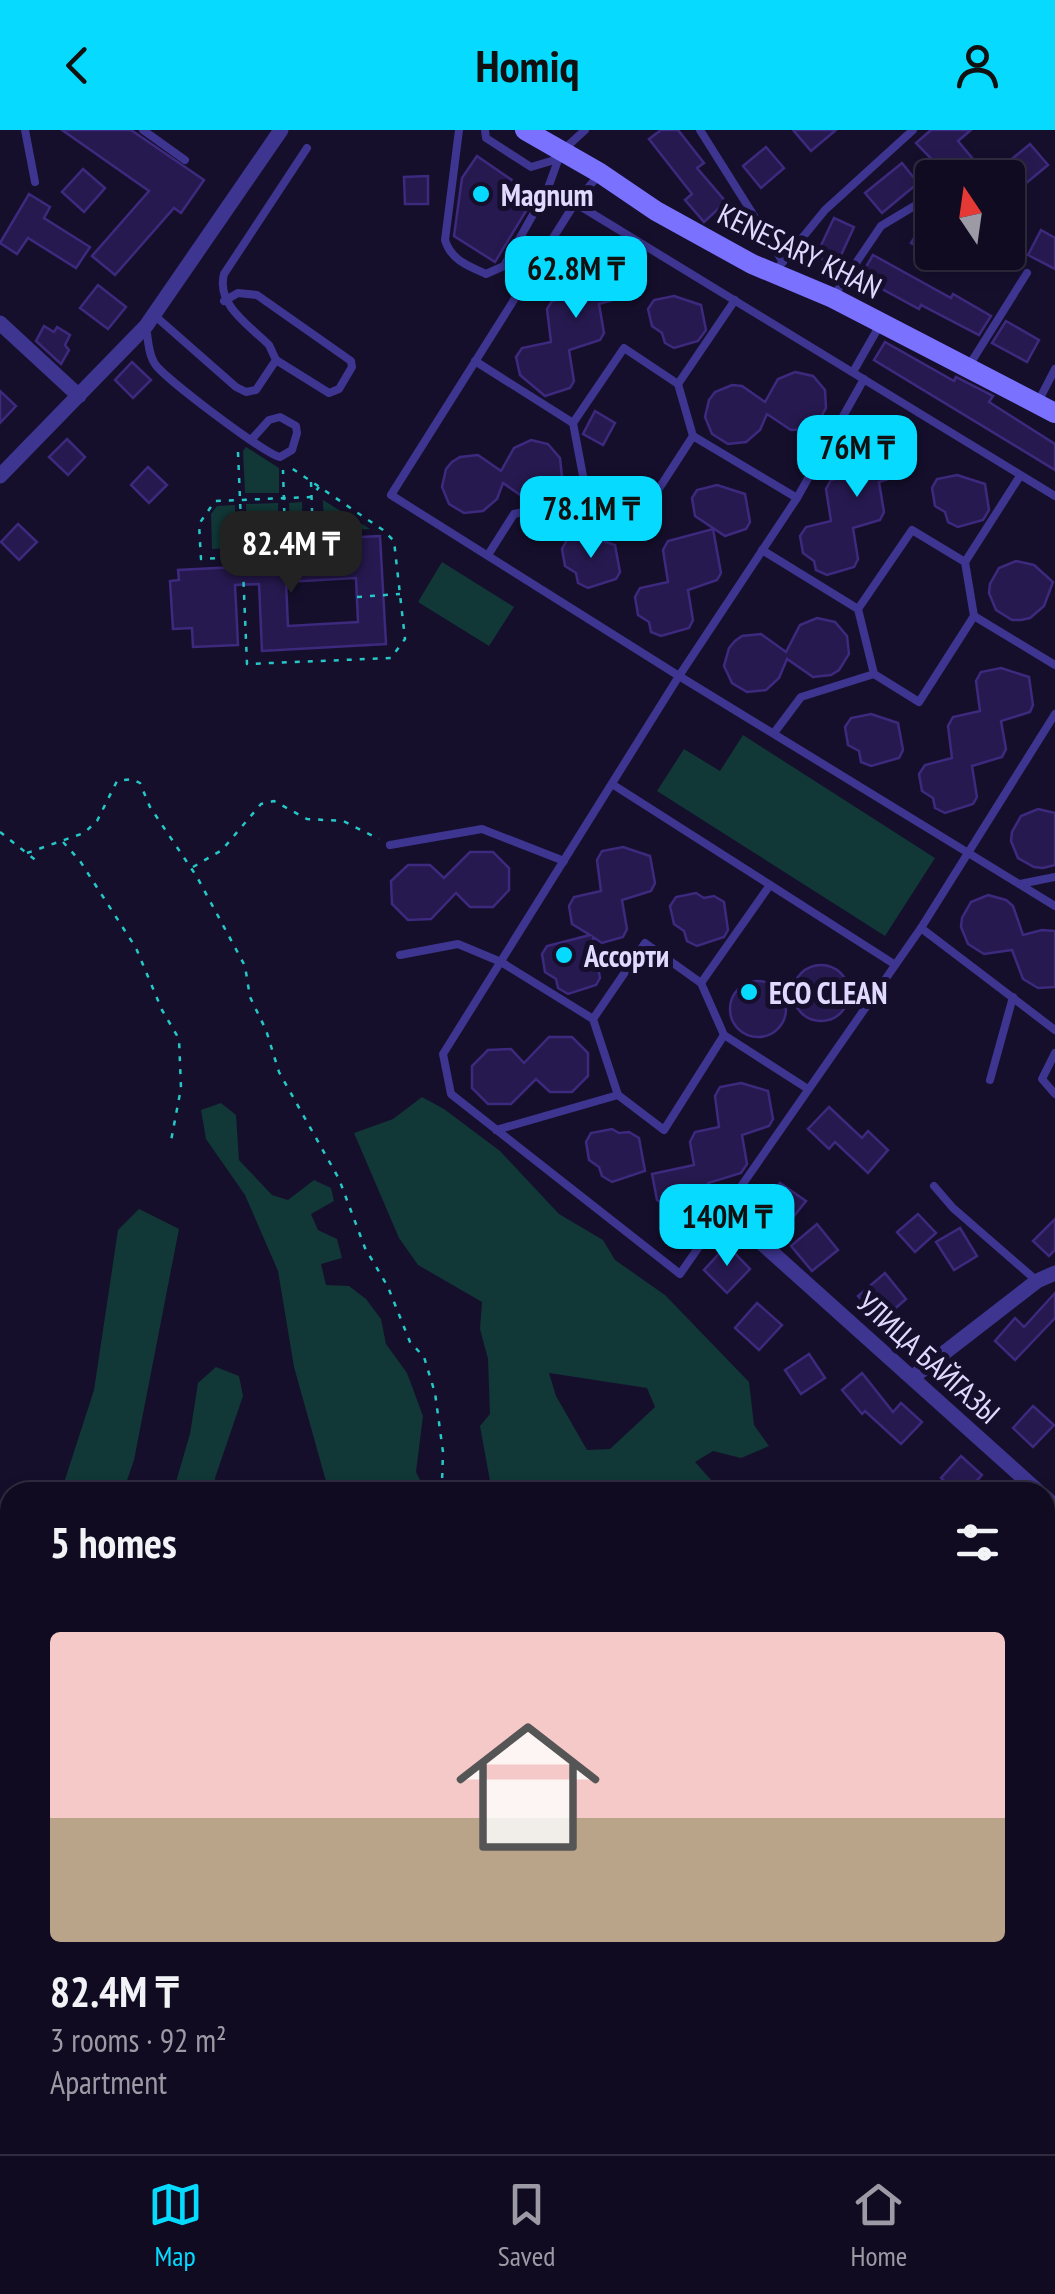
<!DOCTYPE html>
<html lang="en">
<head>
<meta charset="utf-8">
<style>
	:root { --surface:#100b21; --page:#1e192e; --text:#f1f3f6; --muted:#9c9ba5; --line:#302b3f; --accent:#06dbff }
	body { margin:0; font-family:"PT Sans Narrow",sans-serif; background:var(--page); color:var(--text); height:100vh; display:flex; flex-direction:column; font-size:38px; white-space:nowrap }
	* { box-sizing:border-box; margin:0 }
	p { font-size:32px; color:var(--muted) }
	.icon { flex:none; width:55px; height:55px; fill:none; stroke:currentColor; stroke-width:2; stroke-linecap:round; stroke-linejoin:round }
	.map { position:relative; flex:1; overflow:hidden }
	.drawer { position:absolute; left:0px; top:1352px; width:1055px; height:672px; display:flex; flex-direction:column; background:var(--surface); border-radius:30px 30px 0 0; box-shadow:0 5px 15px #0003,0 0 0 2px var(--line) }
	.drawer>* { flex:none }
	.needle { width:65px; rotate:347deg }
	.tools { position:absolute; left:915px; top:30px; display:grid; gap:20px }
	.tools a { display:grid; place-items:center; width:110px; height:110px; border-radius:10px; background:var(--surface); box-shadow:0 5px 15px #0003,0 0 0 2px var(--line); font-size:50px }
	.price { position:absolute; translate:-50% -85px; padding:0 22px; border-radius:20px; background:var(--accent); color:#111; font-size:32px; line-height:65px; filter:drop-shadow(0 2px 5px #0008) }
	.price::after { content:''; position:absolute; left:50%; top:60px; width:30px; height:22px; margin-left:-15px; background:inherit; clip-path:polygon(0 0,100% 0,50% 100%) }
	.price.selected { background:#222; color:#fff }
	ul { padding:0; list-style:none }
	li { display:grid; align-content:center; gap:20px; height:530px; padding:0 50px }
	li+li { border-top:2px solid var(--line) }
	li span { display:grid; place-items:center; height:310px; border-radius:10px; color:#555 }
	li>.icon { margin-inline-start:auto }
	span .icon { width:180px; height:180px; fill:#fffc; stroke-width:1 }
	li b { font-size:42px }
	h2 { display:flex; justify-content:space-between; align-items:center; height:120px; padding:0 50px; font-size:42px }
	header { display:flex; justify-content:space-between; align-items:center; height:130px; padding:0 50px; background:var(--accent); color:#111; font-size:45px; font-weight:700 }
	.tabs { display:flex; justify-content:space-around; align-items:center; height:140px; border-top:2px solid var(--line); background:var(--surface); font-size:28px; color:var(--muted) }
	.tabs a { display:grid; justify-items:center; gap:5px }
	.tabs .selected { color:var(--accent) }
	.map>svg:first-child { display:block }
	.green { fill:#113737; fill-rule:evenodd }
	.building { fill:#26194f; stroke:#3d297d; stroke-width:2.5; fill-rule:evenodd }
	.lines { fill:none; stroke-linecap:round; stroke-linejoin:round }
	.path { stroke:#25c8c6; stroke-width:2.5; stroke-dasharray:5 8; stroke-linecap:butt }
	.lane { stroke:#3d3590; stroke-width:8 }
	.street { stroke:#3d3590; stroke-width:15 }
	.secondary { stroke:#7b71ff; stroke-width:20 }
	.poi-dot { fill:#06dbff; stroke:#150f2c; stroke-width:4 }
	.labels { text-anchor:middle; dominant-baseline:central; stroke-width:10; stroke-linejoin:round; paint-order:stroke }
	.poi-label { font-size:30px; font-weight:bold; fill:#e0daff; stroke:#150f2c; text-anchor:start }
	.street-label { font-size:30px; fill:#e0daff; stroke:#150f2c }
</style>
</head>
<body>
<header><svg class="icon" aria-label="back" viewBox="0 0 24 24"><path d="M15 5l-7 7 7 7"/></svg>Homiq<svg class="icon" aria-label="person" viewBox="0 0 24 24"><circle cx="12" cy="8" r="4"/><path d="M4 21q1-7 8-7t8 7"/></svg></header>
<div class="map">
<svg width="1055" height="2024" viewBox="0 0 1055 2024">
	<rect width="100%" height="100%" fill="#150f2c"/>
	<g class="green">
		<path d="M246,317L279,338V363H245L243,321Z"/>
		<path d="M323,370L370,399L324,401Z"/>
		<path d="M302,372L303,410H290L289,373Z"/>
		<path d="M278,373L279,400L247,402L246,374Z"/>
		<path d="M235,375L236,418L212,419L211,384L217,376Z"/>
		<path d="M442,432L514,477L489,516L418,472Z"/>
		<path d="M743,605L935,728L885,806L657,661L684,619L720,641Z"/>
		<path d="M422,967L444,979L500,1021L559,1084L603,1110L615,1130L665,1165L749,1252L754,1295L769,1316L741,1328L713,1321L695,1332L712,1351L704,1362H492L480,1296L490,1284L488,1229L480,1199L482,1172L418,1135L399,1108L354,1003L393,989ZM549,1243L647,1258L655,1277L610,1319L587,1320L556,1266Z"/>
		<path d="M221,973L236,985L239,1030L272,1065L288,1070L314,1050L331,1058L334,1071L311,1084L318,1100L337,1109L342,1128L321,1134L326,1155L349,1156L366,1169L381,1189L386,1214L407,1243L423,1286L416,1342L426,1362H329L294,1237L278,1141L245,1065L206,1009L201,980Z"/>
		<path d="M139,1079L179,1099L134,1330L123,1362H61L94,1260L118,1100Z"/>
		<path d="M216,1237L239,1246L243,1266L215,1348V1362H173L190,1304L198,1253Z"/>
		<path d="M10,1534V1707L0,1721V1570Z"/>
		<path d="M1045,1540L1055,1548V1593L1045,1598Z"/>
		<path d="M1055,1668V2024H985L983,2015H1045V1675Z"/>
		<path d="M10,1743V1854L0,1852V1755Z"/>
		<path d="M0,1952L10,1956V2010L0,1993Z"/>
		<path d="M76,2015H152L142,2024H88Z"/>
		<path d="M282,2015H338L341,2024H282Z"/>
		<path d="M365,2015H405L410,2024H357Z"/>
		<path d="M519,2015H662L665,2024H520Z"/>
		<path d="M774,2015H950L954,2024H772Z"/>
	</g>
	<g class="building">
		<path d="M62,0H131L204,50L181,83L174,78L115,145L92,126L149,61Z"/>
		<path d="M661,0H678L704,33L697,38L726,72L704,92L685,70L692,64L649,9Z"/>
		<path d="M793,0H836L811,21Z"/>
		<path d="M931,0H971L958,11L978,35L963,48H950L916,13Z"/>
		<path d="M1030,14L1048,35L1025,54L1007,33Z"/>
		<path d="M766,17L784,38L761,58L743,36Z"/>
		<path d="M477,26L535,66L495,132L454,106L462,48Z"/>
		<path d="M902,33L918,53L882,83L865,63Z"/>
		<path d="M83,39L105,58L84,82L62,62Z"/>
		<path d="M428,46V74H405L404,47Z"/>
		<path d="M29,64L50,77L44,88L90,117L76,138L28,108L17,124L0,113Z"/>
		<path d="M834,88L854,97L836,136L816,126Z"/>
		<path d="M924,91L932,96V125L911,113Z"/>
		<path d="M1041,100L1055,108V139L1028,125Z"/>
		<path d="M601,121L629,130L634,158L630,165L599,174L604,203L600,210L569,220L574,251L570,258L545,266L520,245L516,227L522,218L551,212L547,179L552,171L580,164L576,134L581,125Z"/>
		<path d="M873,125L951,168L953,164L991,186L979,205L921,175L919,179L860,147Z"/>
		<path d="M98,155L126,177L108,199L80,178Z"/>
		<path d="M674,166L701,175L706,200L698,211L674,218L665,213L662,203L652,196L648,179L654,170Z"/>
		<path d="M1006,191L1039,210L1027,232L992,213Z"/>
		<path d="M44,196L54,202L57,197L70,205L65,215L69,220L61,234L36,211Z"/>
		<path d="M885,212L954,251L956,247L993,266L989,272L1055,314V340L874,230Z"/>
		<path d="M132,232L151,250L133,268L115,250Z"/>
		<path d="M795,242L813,246L825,260L826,278L817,294L809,299L791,300L767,284L760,300L746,312L728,314L712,304L705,287L709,270L715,262L732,255L742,256L765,272L778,249Z"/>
		<path d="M0,261L16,276L0,293Z"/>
		<path d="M595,281L615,293L603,315L583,304Z"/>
		<path d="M882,298L889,303L899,301L909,307L914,335L910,342L879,352L884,382L880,390L853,398L858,429L854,437L827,445L816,440L814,431L803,423L800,406L806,397L831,391L826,359L831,350L860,343L856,311L861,302Z"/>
		<path d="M67,309L85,327L68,345L49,327Z"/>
		<path d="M531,310L548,314L560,328L562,347L553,362L536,369H526L503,353L497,369L483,381L464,383L449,374L442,357L446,339L452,332L460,327L478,325L501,341L514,318Z"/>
		<path d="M148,337L167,355L149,373L131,355Z"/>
		<path d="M957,345L985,354L989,380L983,390L958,397L948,392L945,382L935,376L932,358L937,349Z"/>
		<path d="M717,355L745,364L750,392L746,399L725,406L695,386L692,368L697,360Z"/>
		<path d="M18,394L37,412L19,430L1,412Z"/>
		<path d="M713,399L721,443L717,450L688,460L693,490L689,498L661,506L651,502L649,492L638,485L635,467L640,458L668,452L663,420L668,411Z"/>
		<path d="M380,406L386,514L262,521L259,454L235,455L238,515L193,517L192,498L173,499L170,451L179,450L178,440L258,436L257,412ZM356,448L358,492L288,496L286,452Z"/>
		<path d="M587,406L615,415L620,442L616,449L588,458L578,453L576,443L565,436L562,419L567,410Z"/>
		<path d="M1016,431L1034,435L1053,452L1044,476L1030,488L1021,490H1012L996,480L989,463L990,454L999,438Z"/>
		<path d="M817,488L835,492L847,506L849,524L839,540L831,545L813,547L787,529L779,548L766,560L747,562L732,553L724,536L729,518L735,511L742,506L761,504L786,522L800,495Z"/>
		<path d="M1001,538L1029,547L1033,575L1030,582L1001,591L1006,619L1002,627L972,636L977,667L973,674L945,683L935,678L933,668L922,661L919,644L925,635L952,628L948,596L953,587L980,581L976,551L981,542Z"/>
		<path d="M871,584L898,593L903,620L899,628L871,636L861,632L859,621L848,615L845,597L851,588Z"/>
		<path d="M1038,679L1055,683V735L1043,738L1034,737L1018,728L1011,711L1012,702L1021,686Z"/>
		<path d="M623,717L650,726L655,753L651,761L622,770L627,799L623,807L602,813L593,807L600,848L596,855L568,864L558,858L556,849L545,842L542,824L547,816L590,805L572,794L569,776L574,767L601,761L597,730L602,721Z"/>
		<path d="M470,722H493L509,738V760L493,777H470L456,763L431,789L408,790L392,774L391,751L408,735H430L444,748Z"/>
		<path d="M696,763L704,768L714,766L724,772L728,800L724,807L697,816L687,811L684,801L674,794L670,776L676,767Z"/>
		<path d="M988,765L1006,770L1013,776L1023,805L1042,800L1055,801V857L1038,858L1023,849L1012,820L984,824L968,814L961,797L962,788L971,772Z"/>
		<circle cx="821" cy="863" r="28"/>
		<circle cx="758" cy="879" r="28"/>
		<path d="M549,907H572L588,923V946L572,962H550L536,949L511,974H488L472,958V936L488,920L511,919L524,933Z"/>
		<path d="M741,953L768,961L773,989L769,996L742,1005L747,1034L741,1043L708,1053L712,1075L708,1083L680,1091L670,1086L667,1076L657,1070L652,1044L694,1035L690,1012L695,1002L719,997L715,966L720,957Z"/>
		<path d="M829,977L862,1008L868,1001L888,1020L868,1043L835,1012L829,1019L808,999Z"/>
		<path d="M612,999L619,1003L629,1002L639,1008L645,1041L612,1052L602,1046L599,1037L589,1030L586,1012L591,1003Z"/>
		<path d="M780,1053L806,1071L782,1101L758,1081Z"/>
		<path d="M918,1084L936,1103L915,1122L897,1102Z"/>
		<path d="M1055,1089V1120L1049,1126L1033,1111Z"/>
		<path d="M817,1094L838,1120L812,1141L791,1116Z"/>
		<path d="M960,1098L977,1126L954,1140L936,1112Z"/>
		<path d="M727,1115L750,1139L727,1163L704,1140Z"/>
		<path d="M885,1143L906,1169L882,1190L858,1166Z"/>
		<path d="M1055,1163V1188L1015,1230L995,1211L1015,1188L1024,1197Z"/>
		<path d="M757,1173L782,1195L759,1220L735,1198Z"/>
		<path d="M809,1224L825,1248L801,1264L785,1240Z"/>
		<path d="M862,1243L893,1282L901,1273L922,1292L901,1314L865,1281L862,1284L842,1260Z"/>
		<path d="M1033,1276L1054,1295L1033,1317L1013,1298Z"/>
		<path d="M961,1326L982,1345L966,1362H956L941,1348Z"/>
	</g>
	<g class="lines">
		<g class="path">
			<path d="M238,322L247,534L391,528L405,509L394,411L383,400L287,335"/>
			<path d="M311,352L313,409"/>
			<path d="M243,407L285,406L283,340"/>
			<path d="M241,427L201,429L199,394L215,371L311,367L319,357"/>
			<path d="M357,467L400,464"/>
			<path d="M0,702L38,732"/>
			<path d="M63,712L80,731L136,818L162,880L179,909L181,958L171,1011"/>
			<path d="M27,723L84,703L97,691L117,651L132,649L140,653L150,677L197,747L245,836L250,867L266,900L279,942L339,1049L365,1118L388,1157L410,1212L424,1227L435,1263L443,1322L442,1353L447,1362"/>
			<path d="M193,737L222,720L261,674L274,671L307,689L343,691L379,709"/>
			<path d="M685,2015L687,2024"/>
			<path d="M966,2015L969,2024"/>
			<path d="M815,2024L821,2015"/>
		</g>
		<g class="lane">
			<path d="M25,0L35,52"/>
			<path d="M143,0L185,30"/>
			<path d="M459,0L445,110C451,130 468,136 486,144L504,136L548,58L561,22L585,0"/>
			<path d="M485,0L486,8L531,37L558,29"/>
			<path d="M700,0L783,132"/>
			<path d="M575,73L598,46"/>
			<path d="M776,140L825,80L913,0"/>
			<path d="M835,164L881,96L926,69L932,68"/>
			<path d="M224,171L238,163L257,165L351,231L352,237L339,259L329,263L276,230"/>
			<path d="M154,185L236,257L246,262L256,260L276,230L269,215C249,195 216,175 224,144L307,18"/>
			<path d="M146,196C148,208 148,224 155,234C164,248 266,325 280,327L292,320L297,303L296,296L280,287L269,290L251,310"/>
			<path d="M624,218L678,254L693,306L638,391L587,367L573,293Z"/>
			<path d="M475,231L573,293"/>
			<path d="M970,234L1027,143"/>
			<path d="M853,242L881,193"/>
			<path d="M864,249L797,368L679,546L1055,776"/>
			<path d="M678,254L735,170"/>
			<path d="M1039,270L1055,239"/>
			<path d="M693,306L797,368"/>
			<path d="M1055,366L575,73L391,365L679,546L443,924L451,964L680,1144L921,798L1055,584"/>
			<path d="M762,420L858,479L912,400L965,432L974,486L919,572L874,544L858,479"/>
			<path d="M488,425L514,384L587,367"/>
			<path d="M965,432L1020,346"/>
			<path d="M974,486L1055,535"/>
			<path d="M774,603L801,567L874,544"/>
			<path d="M612,654L894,834"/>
			<path d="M390,715L482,699L564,731"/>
			<path d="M1020,754L1055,747"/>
			<path d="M921,798L1055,900"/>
			<path d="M400,825L458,814L501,832L593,889L645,813L701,853L724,905L664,1000L618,965L593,889"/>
			<path d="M701,853L770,755"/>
			<path d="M724,905L808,959"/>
			<path d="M1055,923L1042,949L1055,964"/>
			<path d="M990,950L1013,867"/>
			<path d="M496,1000L618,965"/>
			<path d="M934,1056L953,1078L1037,1151"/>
		</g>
		<g class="street">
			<path d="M0,193L79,266"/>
			<path d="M0,346L146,196L281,0"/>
			<path d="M737,1091L1039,1362"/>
			<path d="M913,1247L1037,1151L1055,1143"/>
			<path d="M1045,1367L1055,1376"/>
		</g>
		<path class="secondary" d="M525,0L600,43L656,81L752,134L833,168L1055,283"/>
	</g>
	<g class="poi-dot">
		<circle cx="481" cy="64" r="10"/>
		<circle cx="564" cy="825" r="10"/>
		<circle cx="749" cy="862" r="10"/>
	</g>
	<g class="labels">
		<g class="poi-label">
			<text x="501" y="64">Magnum</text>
			<text x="584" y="825">Ассорти</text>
			<text x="769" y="862">ECO CLEAN</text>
		</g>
		<g class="street-label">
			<text transform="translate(800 120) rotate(26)">KENESARY KHAN</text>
			<text transform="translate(929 1227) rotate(42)">УЛИЦА БАЙГАЗЫ</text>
		</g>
	</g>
</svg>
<div class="tools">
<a><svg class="needle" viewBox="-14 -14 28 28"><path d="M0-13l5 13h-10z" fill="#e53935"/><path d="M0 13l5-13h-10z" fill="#9c9ba5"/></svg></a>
</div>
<b class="price" style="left:576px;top:191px">62.8M ₸</b>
<b class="price" style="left:857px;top:370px">76M ₸</b>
<b class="price" style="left:591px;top:431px">78.1M ₸</b>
<b class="price selected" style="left:291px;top:466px">82.4M ₸</b>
<b class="price" style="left:727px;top:1139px">140M ₸</b>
<section class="drawer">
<h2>5 homes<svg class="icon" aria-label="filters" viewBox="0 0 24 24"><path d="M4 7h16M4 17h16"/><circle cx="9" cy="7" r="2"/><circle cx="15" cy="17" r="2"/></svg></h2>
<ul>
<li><span style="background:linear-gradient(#f6c9c9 60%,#b9a48a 0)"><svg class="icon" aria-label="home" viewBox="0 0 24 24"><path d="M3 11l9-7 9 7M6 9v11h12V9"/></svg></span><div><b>82.4M ₸</b><p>3 rooms · 92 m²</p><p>Apartment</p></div></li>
</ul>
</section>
</div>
<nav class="tabs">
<a class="selected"><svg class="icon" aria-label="map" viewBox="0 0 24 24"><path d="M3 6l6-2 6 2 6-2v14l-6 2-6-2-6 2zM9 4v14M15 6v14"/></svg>Map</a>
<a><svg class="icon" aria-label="saved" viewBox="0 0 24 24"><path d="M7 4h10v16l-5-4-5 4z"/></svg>Saved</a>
<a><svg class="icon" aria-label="home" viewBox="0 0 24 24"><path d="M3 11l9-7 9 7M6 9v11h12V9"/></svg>Home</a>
</nav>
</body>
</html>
